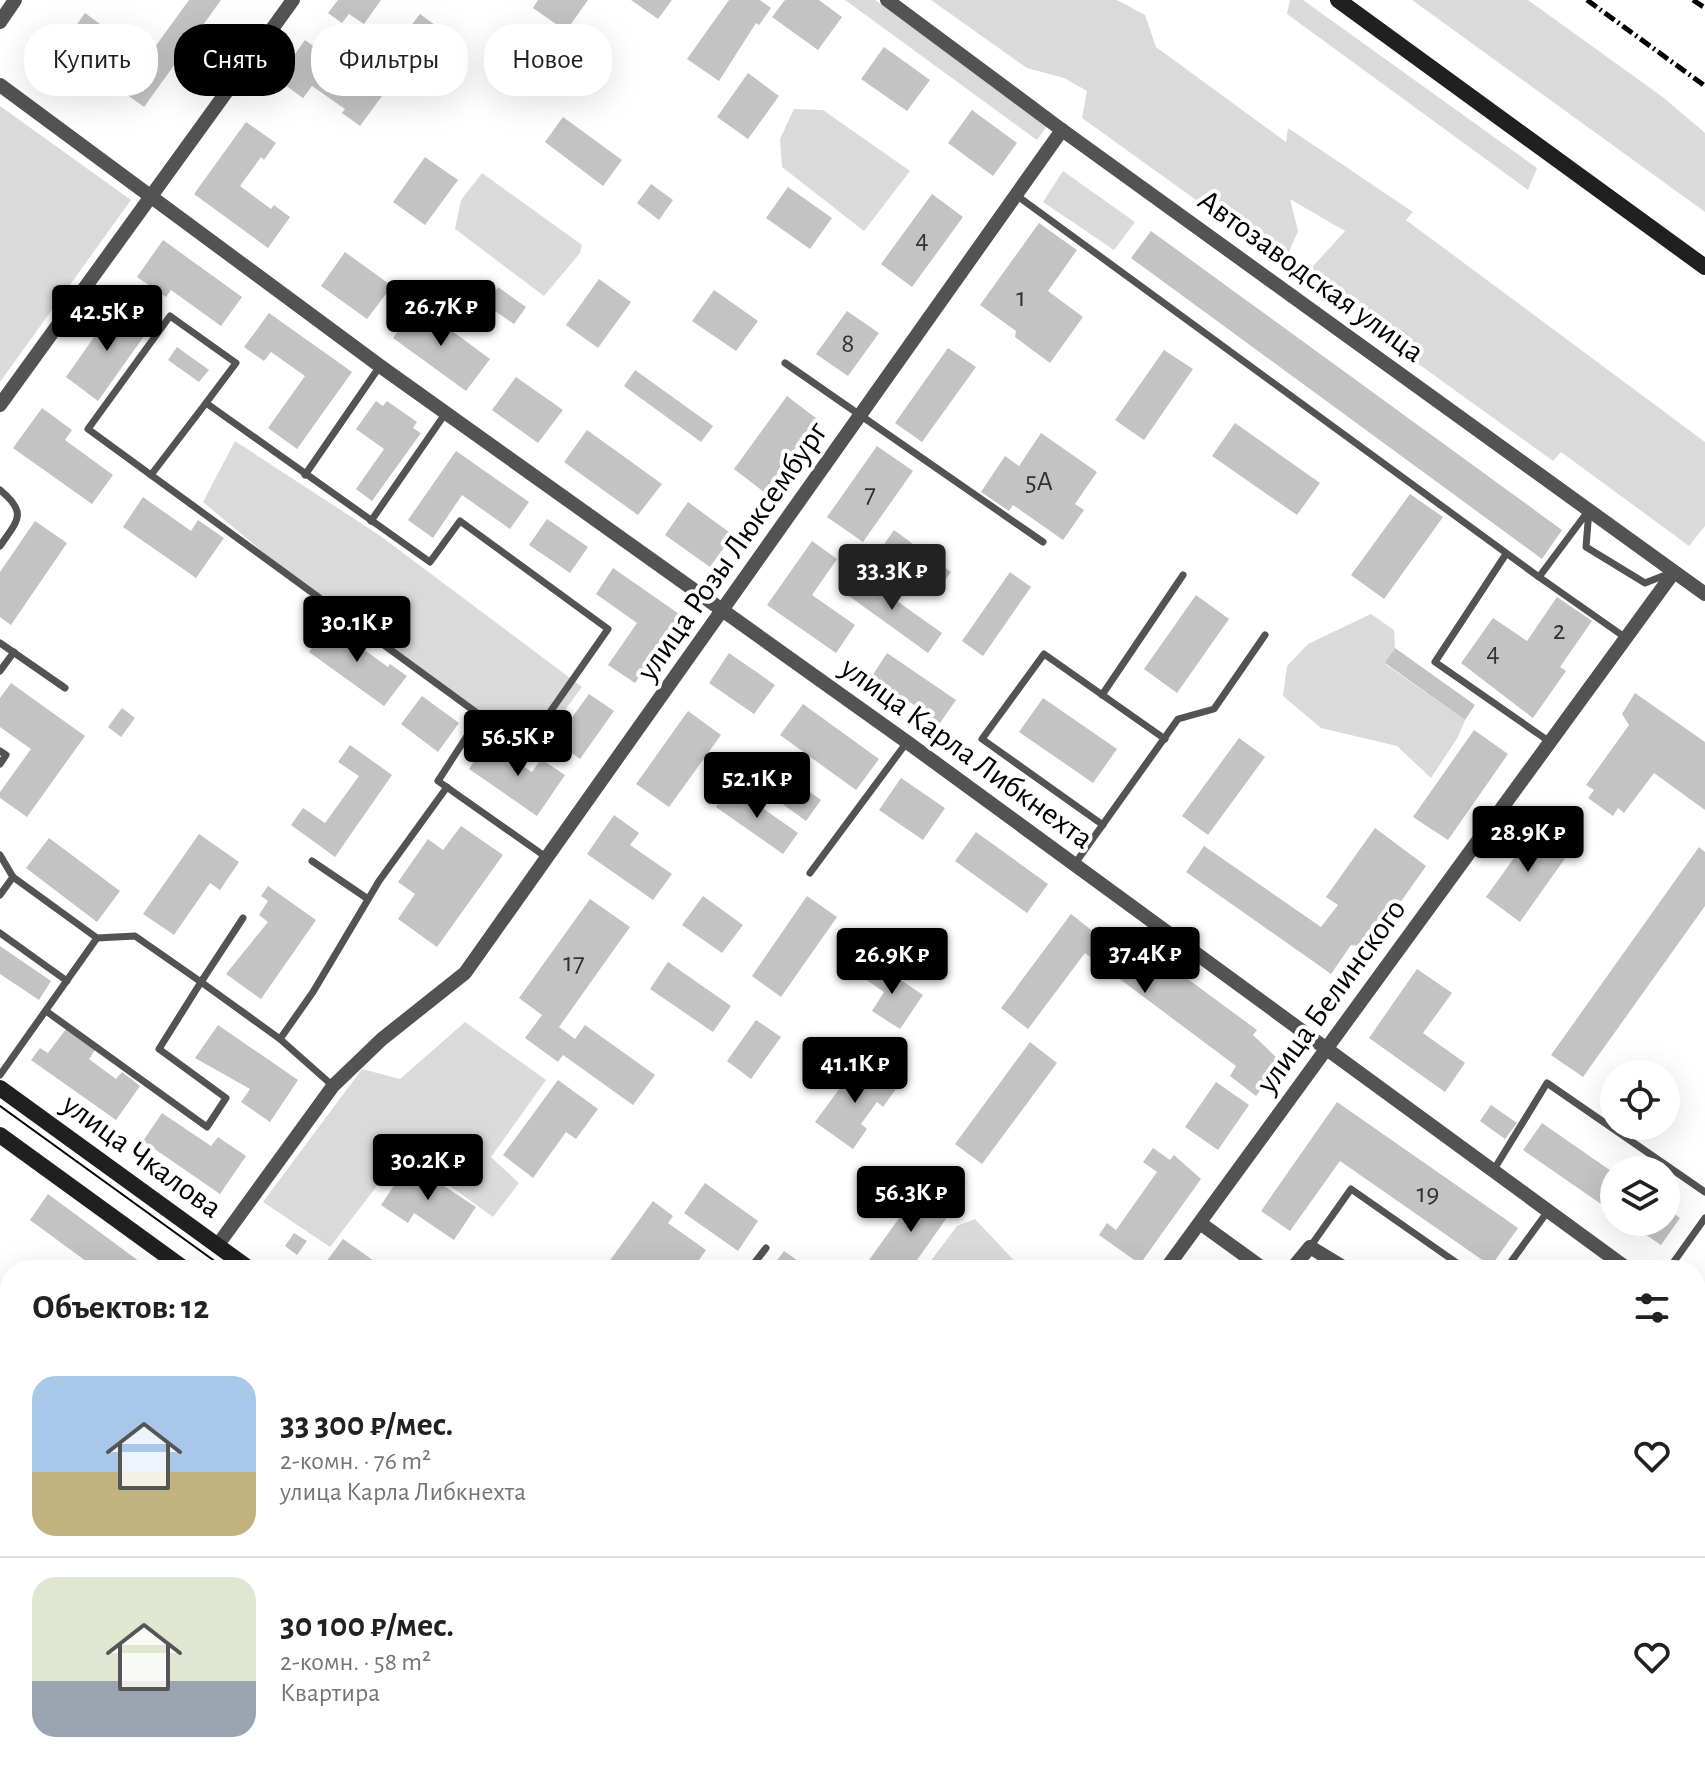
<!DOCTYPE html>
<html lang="ru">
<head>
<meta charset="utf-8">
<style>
	:root { --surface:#fff; --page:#f6f6f6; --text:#202124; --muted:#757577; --line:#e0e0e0; --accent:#000 }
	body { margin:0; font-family:"Alegreya Sans",sans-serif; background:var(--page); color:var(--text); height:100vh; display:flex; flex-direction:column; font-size:30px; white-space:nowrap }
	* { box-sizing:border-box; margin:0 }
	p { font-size:26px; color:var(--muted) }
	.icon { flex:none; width:44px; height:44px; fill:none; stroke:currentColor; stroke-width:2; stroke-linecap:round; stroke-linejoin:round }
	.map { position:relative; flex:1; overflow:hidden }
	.details { position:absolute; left:0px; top:1260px; width:1706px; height:514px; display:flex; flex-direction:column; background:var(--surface); border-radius:32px 32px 0 0; box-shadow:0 8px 32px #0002 }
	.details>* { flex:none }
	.top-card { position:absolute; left:24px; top:24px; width:800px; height:72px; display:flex; gap:16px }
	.buttons { position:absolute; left:1600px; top:1060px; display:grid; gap:16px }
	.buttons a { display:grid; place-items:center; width:80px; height:80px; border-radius:50%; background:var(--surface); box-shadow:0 8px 32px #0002; font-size:40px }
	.price { position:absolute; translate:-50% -68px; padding:0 18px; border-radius:8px; background:var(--accent); color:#fff; font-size:26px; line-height:52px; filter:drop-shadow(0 2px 4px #0008) }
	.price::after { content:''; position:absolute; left:50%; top:48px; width:24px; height:18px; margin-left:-12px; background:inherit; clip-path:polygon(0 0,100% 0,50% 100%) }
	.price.selected { background:#222; color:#fff }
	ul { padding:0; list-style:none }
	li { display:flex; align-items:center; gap:24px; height:200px; padding:0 32px }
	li+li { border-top:2px solid var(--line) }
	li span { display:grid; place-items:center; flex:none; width:224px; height:160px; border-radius:24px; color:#555 }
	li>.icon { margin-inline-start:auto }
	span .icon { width:96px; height:96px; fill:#fffc; stroke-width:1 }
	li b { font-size:34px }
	h2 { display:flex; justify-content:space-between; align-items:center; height:96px; padding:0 32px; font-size:34px }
	.pill { padding:0 28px; border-radius:32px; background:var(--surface); box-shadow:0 8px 32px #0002; font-size:28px; line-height:72px }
	.pill.selected { background:var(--accent); color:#fff }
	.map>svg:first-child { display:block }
	.green { fill:#dadada }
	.building { fill:#c3c3c3 }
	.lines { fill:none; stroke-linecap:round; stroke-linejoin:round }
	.service { stroke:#535353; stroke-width:7 }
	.minor { stroke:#535353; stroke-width:14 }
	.secondary { stroke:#202020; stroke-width:16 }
	.tram { stroke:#000; stroke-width:2 }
	.rail { stroke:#000; stroke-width:5; stroke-dasharray:12 4 2 4; stroke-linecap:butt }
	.labels { text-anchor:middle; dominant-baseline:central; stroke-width:8; stroke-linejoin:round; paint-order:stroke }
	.number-label { font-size:28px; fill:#313131 }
	.street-label { font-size:32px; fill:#000; stroke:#fff }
</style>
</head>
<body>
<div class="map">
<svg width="1705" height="1773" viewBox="0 0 1705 1773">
	<rect width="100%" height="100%" fill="#fff"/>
	<g class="green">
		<path d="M845,0H875L1047,126L1037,140Z"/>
		<path d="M931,0H1117L1145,15L1156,47L1286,142L1288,128L1413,212L1406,220L1705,442V526L1689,546L1561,452L1553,461L1367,327L1372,320L1305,275L1345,231L1290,199L1298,231L1284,263L1082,118L1087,91L1064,78L1027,68Z"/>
		<path d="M1290,0H1303L1537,168L1528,190L1287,14Z"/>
		<path d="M1412,0H1528L1664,98L1705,133V212Z"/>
		<path d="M0,106L131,200L0,382Z"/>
		<path d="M794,109L823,110L910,171L864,231L782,167L780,139Z"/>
		<path d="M1063,171L1135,222L1114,250L1043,202Z"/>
		<path d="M482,173L582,245L580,253L544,296L455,229L461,200Z"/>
		<path d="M235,441L379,535L582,687L533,753L311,592L203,502Z"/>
		<path d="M1371,614L1394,630L1395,648L1385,664L1465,720L1458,737L1431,778L1397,746L1321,728L1283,696L1287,666L1308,644Z"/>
		<path d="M465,1022L546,1080L491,1157L519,1183L493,1217L403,1152L330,1247L263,1202L362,1069L400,1079Z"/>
		<path d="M975,1219L1023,1270H924L957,1226Z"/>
		<path d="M10,1451V1510L0,1515V1456Z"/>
		<path d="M10,1567V1613L0,1618V1572Z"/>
	</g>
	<g class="building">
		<path d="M189,0H221L144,107L61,47L85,13L147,58Z"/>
		<path d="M338,0H381L364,24L349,14L342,23L328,13Z"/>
		<path d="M538,0H588L566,31L533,8Z"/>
		<path d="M631,0H672L658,19Z"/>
		<path d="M729,0H760L771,8L759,25L756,23L719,81L687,59Z"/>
		<path d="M785,0H819L842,17L818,50L772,17Z"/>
		<path d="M420,14L435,25L418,47L403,36Z"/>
		<path d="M381,35L392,43L384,54L374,46Z"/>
		<path d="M305,40L382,96L360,126L342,113L345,109L312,86L303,98L277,79Z"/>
		<path d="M884,47L930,80L907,111L861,79Z"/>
		<path d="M748,73L779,96L748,139L717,117Z"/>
		<path d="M972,110L1017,143L993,176L948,143Z"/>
		<path d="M563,117L622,160L603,186L545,142Z"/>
		<path d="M246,122L276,143L264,160L261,157L240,186L271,209L274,205L290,217L268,248L194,194Z"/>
		<path d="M425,157L458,180L425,225L393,202Z"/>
		<path d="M651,184L673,200L659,220L637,203Z"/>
		<path d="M788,187L832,218L810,249L766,218Z"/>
		<path d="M932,194L963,217L912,287L881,264Z"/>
		<path d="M1039,223L1077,250L1048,291L1083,317L1050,363L1015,337L1016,331L980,305Z"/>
		<path d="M1151,231L1562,530L1542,559L1131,258Z"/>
		<path d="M163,240L242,297L221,326L171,290L166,297L137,277Z"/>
		<path d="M345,252L392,286L367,319L321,286Z"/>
		<path d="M599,279L631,302L598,348L566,325Z"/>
		<path d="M498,287L526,307L514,324L486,305Z"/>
		<path d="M714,290L758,321L736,351L692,321Z"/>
		<path d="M417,305L490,359L466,391L393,338Z"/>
		<path d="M116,306L149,329L98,401L66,377Z"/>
		<path d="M847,311L879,333L848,376L816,354Z"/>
		<path d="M269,313L352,372L297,449L268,428L305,376L271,352L264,361L244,347Z"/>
		<path d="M177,347L209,370L199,382L168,360Z"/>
		<path d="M948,348L976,367L922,442L895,423Z"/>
		<path d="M1164,350L1193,369L1144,440L1115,420Z"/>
		<path d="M635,370L713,426L701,442L624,386Z"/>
		<path d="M516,377L563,410L538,443L492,410Z"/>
		<path d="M787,396L817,419L764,492L734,469Z"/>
		<path d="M376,401L383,406L387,401L417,422L413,428L421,433L372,501L356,489L384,449L356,429Z"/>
		<path d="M42,408L72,430L65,440L113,475L92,504L13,448Z"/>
		<path d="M1235,423L1320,483L1297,515L1212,456Z"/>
		<path d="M587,430L662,484L638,515L564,462Z"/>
		<path d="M1041,433L1097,472L1075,504L1084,510L1063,540L1013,505L1009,511L981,492L1005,456L1019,466Z"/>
		<path d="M877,446L913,471L863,542L827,517Z"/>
		<path d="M456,451L529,502L510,529L462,495L433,538L408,520Z"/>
		<path d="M1410,494L1443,517L1384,599L1351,575Z"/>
		<path d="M143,497L191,531L198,520L224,538L196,578L123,527Z"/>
		<path d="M688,502L733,535L710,567L665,535Z"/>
		<path d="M547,519L588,547L570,573L529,545Z"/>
		<path d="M35,521L67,543L11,625L0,617V572Z"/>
		<path d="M894,530L951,572L939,588L882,547Z"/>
		<path d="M812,541L837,559L812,595L855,625L836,653L767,605Z"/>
		<path d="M613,568L682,616L635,683L608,665L637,623L596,594Z"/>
		<path d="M856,572L942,633L928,653L842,591Z"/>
		<path d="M1010,572L1031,587L983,656L962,641Z"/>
		<path d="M1196,595L1229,619L1177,693L1144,669Z"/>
		<path d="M1557,597L1592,621L1560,667L1566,671L1533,718L1461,663L1493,618L1527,641Z"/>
		<path d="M332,621L351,634L348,638L388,667L390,664L407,676L384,706L309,652Z"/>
		<path d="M1395,648L1475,705L1465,720L1385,663Z"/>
		<path d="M729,653L775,685L754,714L709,683Z"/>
		<path d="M887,653L956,700L940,723L872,676Z"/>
		<path d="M11,683L85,736L27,817L0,798V792L31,749L0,727V698Z"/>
		<path d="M1635,693L1705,742V810L1654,773L1624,813L1618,808L1613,816L1588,798L1594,790L1586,785L1629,725L1622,714Z"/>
		<path d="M589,694L614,711L580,759L555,741Z"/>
		<path d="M422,696L459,723L438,752L401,724Z"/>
		<path d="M1043,698L1117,749L1093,783L1019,732Z"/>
		<path d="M803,704L879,759L856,790L780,735Z"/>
		<path d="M122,708L135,718L121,737L108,727Z"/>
		<path d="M688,711L721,735L669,807L636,784Z"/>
		<path d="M1474,730L1508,754L1448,840L1413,817Z"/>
		<path d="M1239,738L1265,757L1208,835L1182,816Z"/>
		<path d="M487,742L532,772L541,759L565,775L537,816L469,769Z"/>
		<path d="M350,745L392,775L335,857L291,825L303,808L325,823L359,776L338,762Z"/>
		<path d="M755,752L821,800L806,821L740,773Z"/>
		<path d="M901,778L945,808L923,840L879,810Z"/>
		<path d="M731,786L798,833L783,854L716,807Z"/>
		<path d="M614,815L639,833L630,845L672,874L653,900L587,854Z"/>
		<path d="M461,826L503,855L437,947L398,919L415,894L398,882L428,839L443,850Z"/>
		<path d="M1537,826L1571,850L1520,922L1486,897Z"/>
		<path d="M1375,828L1426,866L1378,934L1371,929L1359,946L1351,945L1331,974L1186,872L1204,846L1321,927L1338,905L1326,897Z"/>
		<path d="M976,832L1048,884L1027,913L955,861Z"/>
		<path d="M199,834L239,862L220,890L210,883L174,935L143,914Z"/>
		<path d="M49,838L120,891L97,922L26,868Z"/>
		<path d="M1699,847L1705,852V906L1583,1077L1551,1055Z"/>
		<path d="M268,886L316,920L261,999L226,974L268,922L259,915L268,901L261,896Z"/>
		<path d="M703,896L743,925L722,953L682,925Z"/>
		<path d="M807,896L837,917L781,997L752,976Z"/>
		<path d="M590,899L630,927L559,1027L575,1039L585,1025L655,1075L633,1105L563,1055L558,1062L525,1038L542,1015L519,998Z"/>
		<path d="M1071,914L1095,933L1100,926L1115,936L1120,929L1257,1030L1253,1035L1281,1062L1256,1096L1230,1076L1236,1066L1085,953L1028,1029L1001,1008Z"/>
		<path d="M0,946L51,981L39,1000L0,974Z"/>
		<path d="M872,961L923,995L900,1029L872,1011L884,992L862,977Z"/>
		<path d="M668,962L731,1006L713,1032L650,989Z"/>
		<path d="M1417,969L1452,993L1423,1033L1465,1063L1445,1092L1369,1038Z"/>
		<path d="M756,1020L781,1037L751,1079L727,1061Z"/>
		<path d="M218,1025L298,1080L270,1122L241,1102L250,1089L195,1058Z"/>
		<path d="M66,1029L95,1050L89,1059L116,1079L122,1072L140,1086L116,1120L31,1060L40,1048L48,1053Z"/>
		<path d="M1030,1042L1057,1063L982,1164L955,1144Z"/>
		<path d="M859,1062L896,1089L883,1107L877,1102L861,1124L867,1129L853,1149L815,1122Z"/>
		<path d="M558,1080L598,1109L576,1139L566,1132L533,1178L503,1155Z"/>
		<path d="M1216,1082L1249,1105L1218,1150L1185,1127Z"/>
		<path d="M1337,1102L1518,1228L1491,1266L1340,1161L1290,1231L1261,1211Z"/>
		<path d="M1491,1105L1517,1123L1505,1139L1480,1121Z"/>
		<path d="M162,1113L211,1146L218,1137L246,1156L220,1194L143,1141Z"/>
		<path d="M1542,1123L1614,1173V1213L1523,1150Z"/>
		<path d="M1153,1148L1170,1160L1174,1155L1201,1179L1140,1264L1099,1235L1107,1223L1116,1230L1157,1172L1143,1162Z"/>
		<path d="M409,1163L476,1207L454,1240L414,1213L408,1223L381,1205Z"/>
		<path d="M705,1183L758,1221L738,1251L684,1213Z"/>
		<path d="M922,1186L953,1209L910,1270H862Z"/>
		<path d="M48,1194L151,1270H98L30,1220Z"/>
		<path d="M653,1201L673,1216L668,1223L706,1250L692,1270H603Z"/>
		<path d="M1666,1208L1680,1218L1661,1245L1627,1222H1666Z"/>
		<path d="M294,1233L307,1241L297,1255L285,1246Z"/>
		<path d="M343,1239L374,1261L367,1270H320Z"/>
		<path d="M784,1251L811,1270H770Z"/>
		<path d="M1696,1352L1705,1359V1404L1696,1398Z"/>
		<path d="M10,1515V1553L0,1557V1520Z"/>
		<path d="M1696,1587L1705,1594V1607L1696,1620Z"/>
		<path d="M10,1640V1676L0,1680V1645Z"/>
		<path d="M1705,1729V1773H1673L1680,1764H1696V1741Z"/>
		<path d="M10,1764H88L68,1773H0V1769Z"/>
		<path d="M257,1764H295L299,1773H261Z"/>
		<path d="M411,1764H423L427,1773H392Z"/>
		<path d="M499,1764L503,1773H478L497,1764Z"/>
		<path d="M562,1764H588L582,1773H575Z"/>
		<path d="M719,1764H738L731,1773H700Z"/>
		<path d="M984,1764H1048L1061,1773H996Z"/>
		<path d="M1183,1764H1303L1307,1767L1303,1773H1196Z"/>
		<path d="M1414,1764H1460L1454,1773H1408Z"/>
	</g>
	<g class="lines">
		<g class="service">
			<path d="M1016,195L1539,577"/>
			<path d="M170,316L236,363L206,403L430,562L460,521L608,629L525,748L88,429Z"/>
			<path d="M785,363L1043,542"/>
			<path d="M151,475L206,403"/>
			<path d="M305,475L380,366"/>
			<path d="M0,490C28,513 18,520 0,546"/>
			<path d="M371,521L445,414"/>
			<path d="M1506,554L1435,662L1550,742"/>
			<path d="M1626,638L1539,577L1589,510L1586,547L1645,583L1668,574"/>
			<path d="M0,643L65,688"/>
			<path d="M0,671L14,652"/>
			<path d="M1102,695L1183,575"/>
			<path d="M480,716L438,781L546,857"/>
			<path d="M0,751L6,755L0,764"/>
			<path d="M1103,825L982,739L1044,654L1165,739"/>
			<path d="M0,855L13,877"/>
			<path d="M312,861L368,899"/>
			<path d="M1074,865L1178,719L1214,709L1265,635"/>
			<path d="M810,873L907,742"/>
			<path d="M0,895L13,877L97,938L0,1075"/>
			<path d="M243,918L201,982L280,1039"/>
			<path d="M0,933L67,981"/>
			<path d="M46,1011L207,1127L226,1098L159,1049L201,982L135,936L97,938"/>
			<path d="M333,1086L280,1039L313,992L379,881L447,787"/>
			<path d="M1493,1171L1547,1083L1705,1192"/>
			<path d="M1310,1247L1351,1189L1467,1270"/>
			<path d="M749,1270L766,1248"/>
			<path d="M1505,1270L1548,1211"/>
			<path d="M1668,1270L1705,1218"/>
			<path d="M0,1414L10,1421"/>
			<path d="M1696,1504L1703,1509L1696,1519"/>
			<path d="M1696,1557L1705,1564"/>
			<path d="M0,1564L10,1559"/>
			<path d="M0,1630L10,1625"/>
			<path d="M0,1688L10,1683"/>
			<path d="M0,1752L10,1747"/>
			<path d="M225,1764L229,1773"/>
			<path d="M1380,1773L1386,1764"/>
		</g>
		<g class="minor">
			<path d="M887,0L1062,130L1705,594"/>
			<path d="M0,22L15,0"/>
			<path d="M0,85L380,366L907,742L1629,1270"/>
			<path d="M0,405L293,0"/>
			<path d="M1200,1223L1265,1270"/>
			<path d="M217,1246L333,1086L382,1039L465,973L1062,130"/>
			<path d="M1165,1270L1674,572"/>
			<path d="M1291,1270L1310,1247L1348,1270"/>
			<path d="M1696,1319L1705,1325"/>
			<path d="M1696,1669L1705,1657"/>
			<path d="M777,1773L795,1764"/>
			<path d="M1620,1773L1626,1764"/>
		</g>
		<g class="secondary">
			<path d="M1338,0L1705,267"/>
			<path d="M0,1088L251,1270"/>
			<path d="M0,1135L186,1270"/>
			<path d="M868,1764L881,1773"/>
			<path d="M932,1764L944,1773"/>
		</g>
		<g class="tram">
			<path d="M0,1106L227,1270"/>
			<path d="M908,1764L921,1773"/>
		</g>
		<g class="rail">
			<path d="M1587,0L1705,86"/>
			<path d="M1693,0L1705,8"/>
		</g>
	</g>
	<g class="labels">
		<g class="number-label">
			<text x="922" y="240">4</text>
			<text x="1021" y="298">1</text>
			<text x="848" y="344">8</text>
			<text x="1039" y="482">5А</text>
			<text x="870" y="494">7</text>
			<text x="1559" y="631">2</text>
			<text x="1493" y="653">4</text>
			<text x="574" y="963">17</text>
			<text x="1428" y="1194">19</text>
		</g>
		<g class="street-label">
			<text transform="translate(1311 276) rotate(36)">Автозаводская улица</text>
			<text transform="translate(732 551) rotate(-55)">улица Розы Люксембург</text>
			<text transform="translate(967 753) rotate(36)">улица Карла Либкнехта</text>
			<text transform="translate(1331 996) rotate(-54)">улица Белинского</text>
			<text transform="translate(142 1156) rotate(36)">улица Чкалова</text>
		</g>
	</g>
</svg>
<div class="buttons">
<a><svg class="icon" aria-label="locate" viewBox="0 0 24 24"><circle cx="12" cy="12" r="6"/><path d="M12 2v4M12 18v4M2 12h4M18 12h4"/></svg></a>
<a><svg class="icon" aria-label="layers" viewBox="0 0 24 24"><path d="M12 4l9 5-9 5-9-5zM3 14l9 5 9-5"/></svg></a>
</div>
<b class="price" style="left:441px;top:348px">26.7K ₽</b>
<b class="price" style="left:107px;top:353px">42.5K ₽</b>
<b class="price selected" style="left:892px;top:612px">33.3K ₽</b>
<b class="price" style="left:357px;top:664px">30.1K ₽</b>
<b class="price" style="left:518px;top:778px">56.5K ₽</b>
<b class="price" style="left:757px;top:820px">52.1K ₽</b>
<b class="price" style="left:1528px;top:874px">28.9K ₽</b>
<b class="price" style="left:1145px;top:995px">37.4K ₽</b>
<b class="price" style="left:892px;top:996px">26.9K ₽</b>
<b class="price" style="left:855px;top:1105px">41.1K ₽</b>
<b class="price" style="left:428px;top:1202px">30.2K ₽</b>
<b class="price" style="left:911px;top:1234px">56.3K ₽</b>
<div class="top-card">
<a class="pill">Купить</a>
<a class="pill selected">Снять</a>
<a class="pill">Фильтры</a>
<a class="pill">Новое</a>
</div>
<section class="details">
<h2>Объектов: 12<svg class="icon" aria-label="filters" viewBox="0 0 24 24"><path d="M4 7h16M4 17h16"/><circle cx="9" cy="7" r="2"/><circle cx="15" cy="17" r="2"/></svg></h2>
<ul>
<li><span style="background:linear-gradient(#a9c7e8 60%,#c2b280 0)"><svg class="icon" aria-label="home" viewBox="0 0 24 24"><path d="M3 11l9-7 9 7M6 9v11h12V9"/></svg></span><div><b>33 300 ₽/мес.</b><p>2-комн. · 76 m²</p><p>улица Карла Либкнехта</p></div><svg class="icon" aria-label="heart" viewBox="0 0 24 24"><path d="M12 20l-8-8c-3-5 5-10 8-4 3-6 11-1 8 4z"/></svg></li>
<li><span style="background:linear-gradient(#dfe7d0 65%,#9aa5b1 0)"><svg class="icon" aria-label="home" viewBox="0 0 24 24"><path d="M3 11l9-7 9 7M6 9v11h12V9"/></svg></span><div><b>30 100 ₽/мес.</b><p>2-комн. · 58 m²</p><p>Квартира</p></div><svg class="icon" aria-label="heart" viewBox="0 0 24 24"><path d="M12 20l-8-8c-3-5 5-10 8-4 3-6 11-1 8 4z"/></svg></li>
</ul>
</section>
</div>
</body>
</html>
